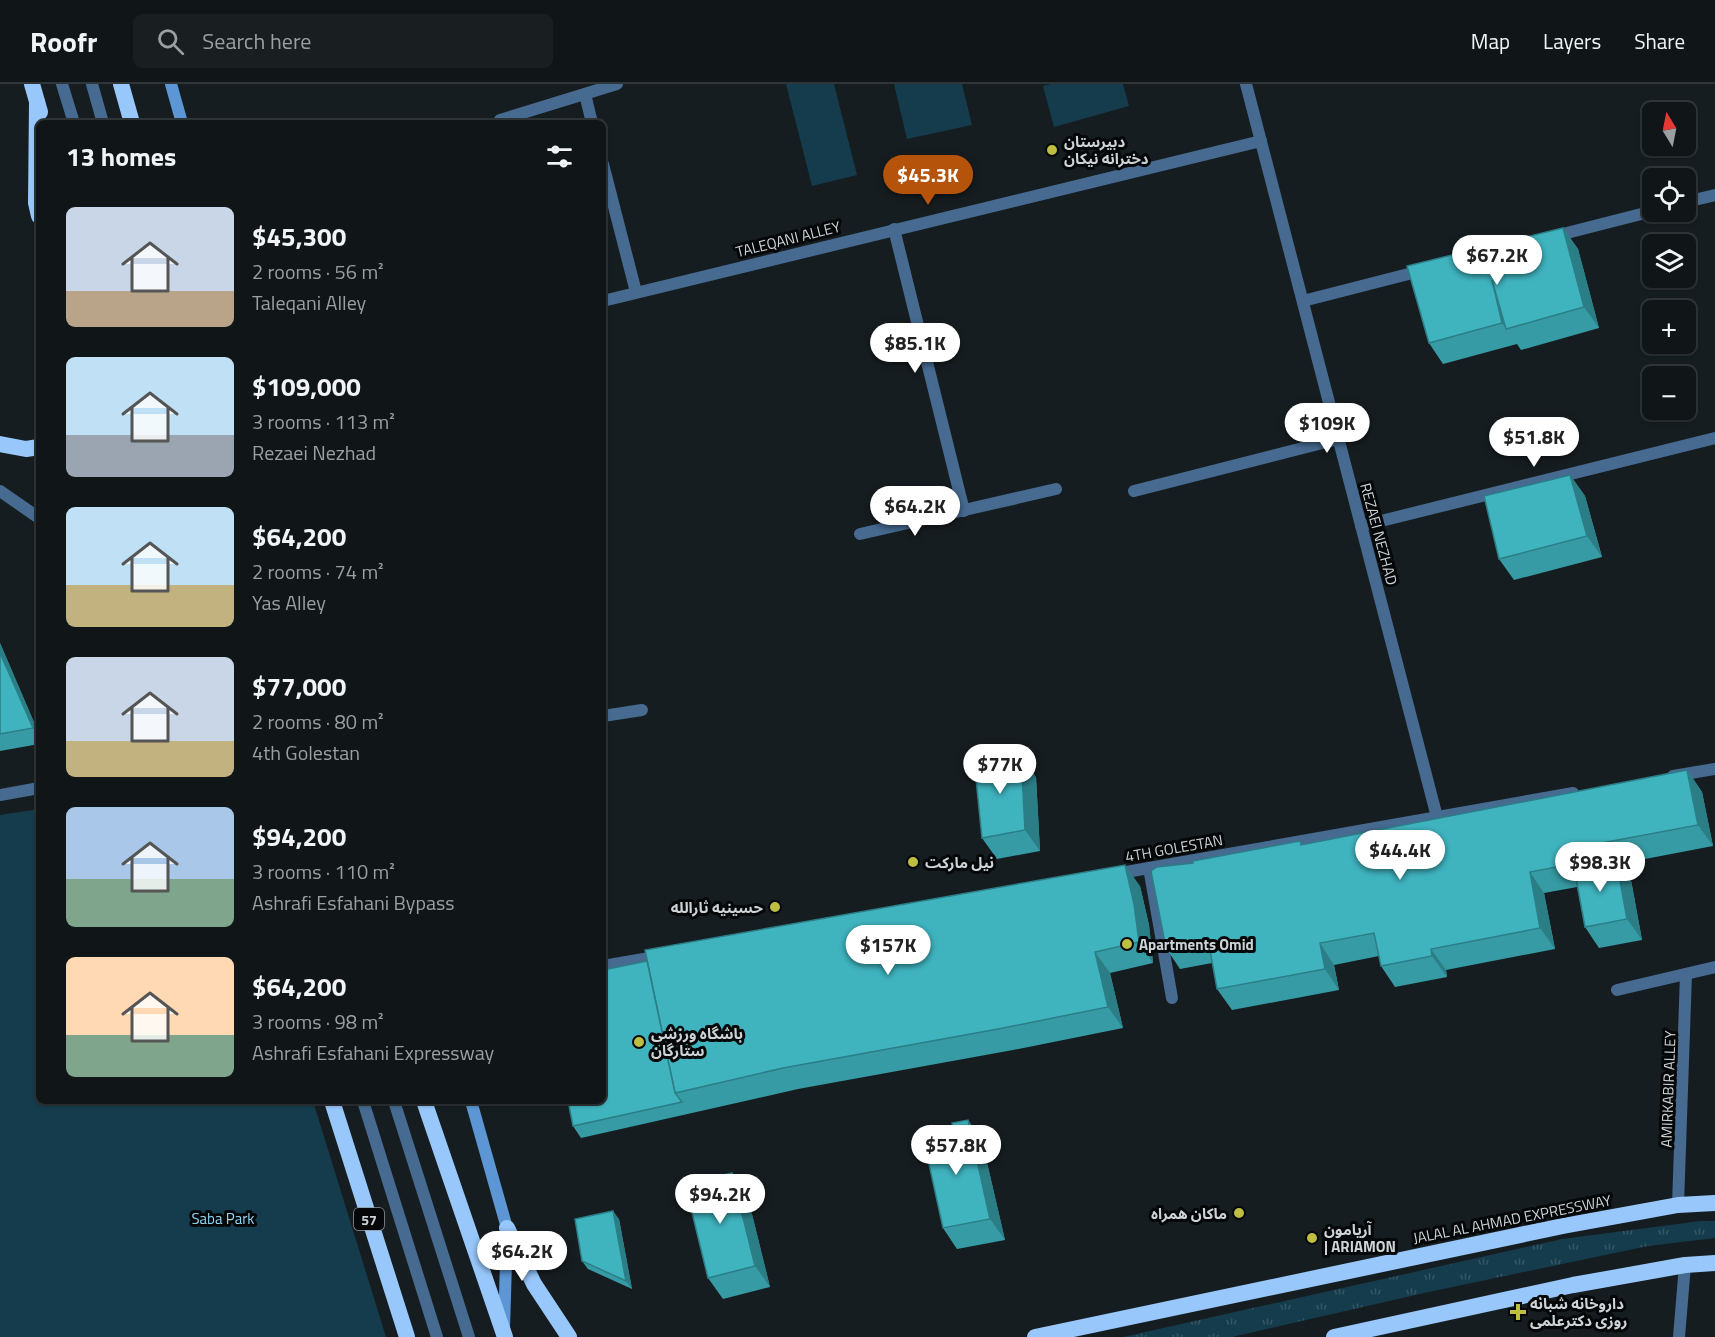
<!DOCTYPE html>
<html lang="en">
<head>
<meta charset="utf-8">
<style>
	:root { --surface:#101618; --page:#191f21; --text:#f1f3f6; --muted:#9c9fa2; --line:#303537; --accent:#b45309 }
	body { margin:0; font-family:"Titillium Web","Noto Sans Arabic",sans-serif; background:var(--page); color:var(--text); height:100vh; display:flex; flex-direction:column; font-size:22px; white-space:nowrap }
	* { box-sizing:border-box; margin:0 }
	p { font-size:20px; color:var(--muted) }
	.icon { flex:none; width:33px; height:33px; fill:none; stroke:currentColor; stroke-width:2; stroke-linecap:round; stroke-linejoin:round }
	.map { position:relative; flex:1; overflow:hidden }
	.details { position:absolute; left:36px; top:36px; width:570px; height:984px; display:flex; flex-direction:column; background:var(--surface); border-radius:9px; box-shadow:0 2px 4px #0004,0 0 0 2px var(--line) }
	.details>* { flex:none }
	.needle { width:39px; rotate:350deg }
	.tools { position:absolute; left:1642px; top:18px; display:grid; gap:12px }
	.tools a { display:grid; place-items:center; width:54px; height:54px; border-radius:9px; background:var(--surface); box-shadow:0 2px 4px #0004,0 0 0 2px var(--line); font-size:30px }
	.price { position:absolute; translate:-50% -51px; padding:0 14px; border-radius:21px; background:#fff; color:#222; font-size:20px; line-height:39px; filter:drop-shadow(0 2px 3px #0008) }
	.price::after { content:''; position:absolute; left:50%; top:36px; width:18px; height:14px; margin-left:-9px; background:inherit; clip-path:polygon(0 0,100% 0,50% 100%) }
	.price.current { background:var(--accent); color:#fff }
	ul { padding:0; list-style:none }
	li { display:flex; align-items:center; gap:18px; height:150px; padding:0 30px }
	li span { display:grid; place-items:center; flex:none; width:168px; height:120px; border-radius:9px; color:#555 }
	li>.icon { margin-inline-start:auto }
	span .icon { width:72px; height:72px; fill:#fffc; stroke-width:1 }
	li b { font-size:26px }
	h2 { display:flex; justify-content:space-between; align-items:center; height:72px; padding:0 30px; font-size:26px }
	header { display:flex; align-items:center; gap:36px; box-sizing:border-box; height:84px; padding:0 30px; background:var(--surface); border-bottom:2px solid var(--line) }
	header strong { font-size:28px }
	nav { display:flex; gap:33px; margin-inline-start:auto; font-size:21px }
	.search { width:420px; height:54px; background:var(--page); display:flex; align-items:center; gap:15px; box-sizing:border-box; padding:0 21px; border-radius:9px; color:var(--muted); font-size:22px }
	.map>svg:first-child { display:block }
	.grass { fill:url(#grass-tufts) }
	.green { fill:#143c4c }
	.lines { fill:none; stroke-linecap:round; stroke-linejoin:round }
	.service { stroke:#466a90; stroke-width:12 }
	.minor { stroke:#466a90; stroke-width:12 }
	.tertiary { stroke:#466a90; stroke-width:12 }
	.secondary { stroke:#5c96d4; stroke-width:12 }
	.trunk { stroke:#98c8fb; stroke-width:16 }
	.wall { fill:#369ba4 }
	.shaded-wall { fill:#2c7e86 }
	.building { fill:#3fb4bf; stroke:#2c7e86; stroke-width:1.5 }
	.poi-dot { fill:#bebf42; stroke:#050708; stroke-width:2 }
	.labels { text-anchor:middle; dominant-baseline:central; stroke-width:6; stroke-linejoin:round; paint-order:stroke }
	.shield { fill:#050708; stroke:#929698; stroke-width:1.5 }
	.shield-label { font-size:14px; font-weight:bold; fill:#ced3d5 }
	.poi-label { font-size:15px; font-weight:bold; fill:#ced3d5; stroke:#050708; text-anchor:start }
	.street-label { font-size:15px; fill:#ced3d5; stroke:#050708 }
	.park-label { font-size:15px; fill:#92d6f4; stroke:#050708 }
</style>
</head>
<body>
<header>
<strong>Roofr</strong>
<div class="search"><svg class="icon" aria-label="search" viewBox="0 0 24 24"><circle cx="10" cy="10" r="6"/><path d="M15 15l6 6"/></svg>Search here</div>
<nav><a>Map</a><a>Layers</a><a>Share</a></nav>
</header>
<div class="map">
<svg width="1715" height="1253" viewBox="0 0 1715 1253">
	<defs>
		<pattern id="grass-tufts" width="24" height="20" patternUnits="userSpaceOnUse" patternTransform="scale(1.5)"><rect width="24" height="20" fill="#143c4c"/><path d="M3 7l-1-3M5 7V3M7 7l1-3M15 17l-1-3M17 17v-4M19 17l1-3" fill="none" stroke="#355765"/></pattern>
	</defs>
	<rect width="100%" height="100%" fill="#161d20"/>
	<path class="grass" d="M1701,1137H1715V1154L1648,1162L1424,1209L1232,1253H1123L1562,1155Z"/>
	<g class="green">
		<path d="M786,0H834L857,91L812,102Z"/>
		<path d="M894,0H962L972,41L907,55Z"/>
		<path d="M1051,0H1123L1129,22L1054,43L1043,2Z"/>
		<path d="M39,725V1017H313L386,1253H0V731Z"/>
	</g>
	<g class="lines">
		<g class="service">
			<path d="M62,0L74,39"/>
			<path d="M92,0L103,39"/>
			<path d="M363,1017L437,1253"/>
			<path d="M394,1017L469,1253"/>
		</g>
		<g class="minor">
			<path d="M585,10L592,39"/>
			<path d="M500,36L617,0"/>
			<path d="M603,80L636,208"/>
			<path d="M1686,118L1715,111"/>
			<path d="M894,145L964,427"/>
			<path d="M1551,153L1653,127"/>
			<path d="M603,217L1261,57"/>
			<path d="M1303,217L1424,186"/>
			<path d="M0,407L39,434"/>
			<path d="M1134,407L1338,355"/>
			<path d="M1361,442L1715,354"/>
			<path d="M860,450L1056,405"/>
			<path d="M603,632L642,626"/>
			<path d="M0,711L39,704"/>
			<path d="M1149,784L1172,914"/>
			<path d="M1617,906L1715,883"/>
			<path d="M1678,1121L1686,890"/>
		</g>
		<g class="tertiary">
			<path d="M1246,0L1437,733"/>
			<path d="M1673,692L1715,685"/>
			<path d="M1115,790L1573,709"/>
			<path d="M603,882L661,872"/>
			<path d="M1679,1253L1685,1181"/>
		</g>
		<g class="secondary">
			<path d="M171,0L182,39"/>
			<path d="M471,1017L507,1144L504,1245"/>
		</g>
		<g class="trunk">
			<path d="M32,0L40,28"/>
			<path d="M121,0L132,39"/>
			<path d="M37,18L36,119L39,132"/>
			<path d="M0,360L26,365L39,363"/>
			<path d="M332,1017L407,1253"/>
			<path d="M424,1017L505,1253"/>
			<path d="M507,1144L534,1200L569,1253"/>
			<path d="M1035,1253L1563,1142L1678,1121L1715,1119"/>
			<path d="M1334,1253L1573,1201L1685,1181L1715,1179"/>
		</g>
	</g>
	<g class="wall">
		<path d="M1563,144L1578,165L1599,244L1521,266L1517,260L1443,280L1429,259Z"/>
		<path d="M1570,391L1585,412L1602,473L1514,496L1499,475Z"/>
		<path d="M0,559L39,650V660L0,667Z"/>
		<path d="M1687,686L1702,708L1713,762L1619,780L1631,796L1642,856L1599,864L1585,843L1577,803L1544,809L1555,865L1446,886L1447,893L1395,903L1381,882L1379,872L1334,881L1339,906L1232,926L1217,905L1212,879L1180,885L1166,864L1193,779L1300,757L1303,761Z"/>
		<path d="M1036,693L1040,767L997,775L982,754Z"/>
		<path d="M1140,802L1149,841L1153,879L1110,889L1123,944L1013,966L798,1005L581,1054L573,1042Z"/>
		<path d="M968,1036L982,1057L1005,1156L957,1165L943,1144L944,1056L955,1054Z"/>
		<path d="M747,1110L770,1203L723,1215L708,1194Z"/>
		<path d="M619,1135L632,1205L588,1185L582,1177Z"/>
	</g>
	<g class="shaded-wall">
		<path d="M1563,144L1578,165L1599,244L1584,223Z"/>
		<path d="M1492,196L1506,245L1502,239Z"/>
		<path d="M1570,391L1585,412L1602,473L1587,452Z"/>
		<path d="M0,559L39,650V653L33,644L0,569Z"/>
		<path d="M1021,672L1036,693L1040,767L1025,746Z"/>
		<path d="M1687,686L1702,708L1713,762L1698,741Z"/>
		<path d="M1569,765L1584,786L1587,801L1572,780Z"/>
		<path d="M1616,775L1631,796L1642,856L1627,835Z"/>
		<path d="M1125,781L1140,802L1149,841L1153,879L1139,858Z"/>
		<path d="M1530,788L1544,809L1555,865L1540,844Z"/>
		<path d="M1320,859L1334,881L1339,906L1325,885Z"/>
		<path d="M1431,865L1446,886L1447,893L1432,872Z"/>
		<path d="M1095,868L1110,889L1123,944L1108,923Z"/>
		<path d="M968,1036L982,1057L1005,1156L990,1135Z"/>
		<path d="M935,1042L949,1063L936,1057Z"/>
		<path d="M732,1089L747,1110L770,1203L755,1182Z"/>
		<path d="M613,1127L619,1135L632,1205L626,1197Z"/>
	</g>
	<g class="building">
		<path d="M560,37L563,39H549Z"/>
		<path d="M1563,144L1584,223L1506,245L1492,196L1502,239L1429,259L1407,182Z"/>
		<path d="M1570,391L1587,452L1499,475L1484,412Z"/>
		<path d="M0,569L33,644L0,650Z"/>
		<path d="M1021,672L1025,746L982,754L974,675Z"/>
		<path d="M1687,686L1698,741L1569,765L1572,780L1530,788L1540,844L1431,865L1432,872L1381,882L1374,849L1320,859L1325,885L1217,905L1208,855L1166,864L1151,787L1157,783L1193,779V777L1300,757L1301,761Z"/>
		<path d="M1616,775L1627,835L1585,843L1574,783Z"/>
		<path d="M1125,781L1134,820L1139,858L1095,868L1108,923L998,945L783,984L675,1009L645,866Z"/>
		<path d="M647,877L675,1009L682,1018L573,1042L568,1017H603V886Z"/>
		<path d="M968,1036L990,1135L943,1144L921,1044L935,1042L936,1057L955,1054L952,1039Z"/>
		<path d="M732,1089L755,1182L708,1194L685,1100Z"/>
		<path d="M613,1127L626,1197L582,1177L575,1135Z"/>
	</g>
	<g class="poi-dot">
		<circle cx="1052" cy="66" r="6"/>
		<circle cx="913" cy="778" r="6"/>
		<circle cx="775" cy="823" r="6"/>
		<circle cx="1127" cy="860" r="6"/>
		<circle cx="639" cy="958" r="6"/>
		<circle cx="1239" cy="1129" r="6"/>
		<circle cx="1312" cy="1154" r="6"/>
		<path d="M1515 1219h6v6h6v6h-6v6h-6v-6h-6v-6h6z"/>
	</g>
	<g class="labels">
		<rect class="shield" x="354" y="1124" width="30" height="22" rx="4.5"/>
		<g class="shield-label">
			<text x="369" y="1135">57</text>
		</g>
		<g class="poi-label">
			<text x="1064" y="57">دبیرستان<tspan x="1064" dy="17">دخترانه نیکان</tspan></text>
			<text x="925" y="778">نیل مارکت</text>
			<text x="763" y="823" text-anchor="end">حسینیه ثارالله</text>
			<text x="1139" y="860">Apartments Omid</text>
			<text x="651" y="949">باشگاه ورزشی<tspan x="651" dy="17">ستارگان</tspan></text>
			<text x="1227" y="1129" text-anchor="end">ماکان همراه</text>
			<text x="1324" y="1145">آریامون<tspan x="1324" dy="17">| ARIAMON</tspan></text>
			<text x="1530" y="1219">داروخانه شبانه<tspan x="1530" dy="17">روزی دکترعلمی</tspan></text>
		</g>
		<g class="street-label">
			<text transform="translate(788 155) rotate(-14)">TALEQANI ALLEY</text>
			<text transform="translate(1379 450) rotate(75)">REZAEI NEZHAD</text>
			<text transform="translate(1174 764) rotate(-10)">4TH GOLESTAN</text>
			<text transform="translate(1668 1005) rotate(-88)">AMIRKABIR ALLEY</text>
			<text transform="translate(1512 1135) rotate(-11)">JALAL AL AHMAD EXPRESSWAY</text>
		</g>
		<g class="park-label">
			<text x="223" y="1134">Saba Park</text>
		</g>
	</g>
</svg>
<div class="tools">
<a><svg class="needle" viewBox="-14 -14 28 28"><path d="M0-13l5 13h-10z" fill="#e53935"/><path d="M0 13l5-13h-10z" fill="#9c9fa2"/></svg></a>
<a><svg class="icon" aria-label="locate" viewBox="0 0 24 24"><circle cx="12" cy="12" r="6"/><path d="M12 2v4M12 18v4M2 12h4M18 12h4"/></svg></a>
<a><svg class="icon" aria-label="layers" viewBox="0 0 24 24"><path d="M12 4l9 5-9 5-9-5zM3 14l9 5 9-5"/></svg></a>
<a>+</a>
<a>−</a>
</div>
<b class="price current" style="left:928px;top:122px">$45.3K</b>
<b class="price" style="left:1497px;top:202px">$67.2K</b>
<b class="price" style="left:915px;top:290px">$85.1K</b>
<b class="price" style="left:1327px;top:370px">$109K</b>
<b class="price" style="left:1534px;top:384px">$51.8K</b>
<b class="price" style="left:915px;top:453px">$64.2K</b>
<b class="price" style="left:1000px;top:711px">$77K</b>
<b class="price" style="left:1400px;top:797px">$44.4K</b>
<b class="price" style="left:1600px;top:809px">$98.3K</b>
<b class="price" style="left:888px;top:892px">$157K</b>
<b class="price" style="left:956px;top:1092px">$57.8K</b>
<b class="price" style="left:720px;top:1141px">$94.2K</b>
<b class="price" style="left:522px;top:1198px">$64.2K</b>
<section class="details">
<h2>13 homes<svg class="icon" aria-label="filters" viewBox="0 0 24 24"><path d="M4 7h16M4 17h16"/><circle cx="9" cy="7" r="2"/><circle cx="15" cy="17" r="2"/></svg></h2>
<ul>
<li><span style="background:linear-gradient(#c9d6e8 70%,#b9a48a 0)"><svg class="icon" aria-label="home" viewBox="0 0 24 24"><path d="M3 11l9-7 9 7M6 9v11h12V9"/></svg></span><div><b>$45,300</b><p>2 rooms · 56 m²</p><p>Taleqani Alley</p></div></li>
<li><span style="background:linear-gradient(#bfe0f5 65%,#9aa5b1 0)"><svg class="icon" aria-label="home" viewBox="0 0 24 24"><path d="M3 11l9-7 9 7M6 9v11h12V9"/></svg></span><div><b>$109,000</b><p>3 rooms · 113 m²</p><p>Rezaei Nezhad</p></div></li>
<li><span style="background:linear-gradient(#bfe0f5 65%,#c2b280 0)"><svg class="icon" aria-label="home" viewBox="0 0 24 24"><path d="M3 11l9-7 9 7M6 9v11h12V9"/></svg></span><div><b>$64,200</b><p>2 rooms · 74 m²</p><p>Yas Alley</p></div></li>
<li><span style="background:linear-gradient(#c9d6e8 70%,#c2b280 0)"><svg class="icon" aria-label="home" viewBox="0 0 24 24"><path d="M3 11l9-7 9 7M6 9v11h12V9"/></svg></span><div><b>$77,000</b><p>2 rooms · 80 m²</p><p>4th Golestan</p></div></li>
<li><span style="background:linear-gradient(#a9c7e8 60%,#7fa58c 0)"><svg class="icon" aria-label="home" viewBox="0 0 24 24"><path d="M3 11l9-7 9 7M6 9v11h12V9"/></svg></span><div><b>$94,200</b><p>3 rooms · 110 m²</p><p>Ashrafi Esfahani Bypass</p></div></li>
<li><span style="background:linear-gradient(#ffd9b3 65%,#7fa58c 0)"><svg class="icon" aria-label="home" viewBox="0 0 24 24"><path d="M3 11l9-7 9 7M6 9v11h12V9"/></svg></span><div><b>$64,200</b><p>3 rooms · 98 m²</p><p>Ashrafi Esfahani Expressway</p></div></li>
</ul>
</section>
</div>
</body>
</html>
